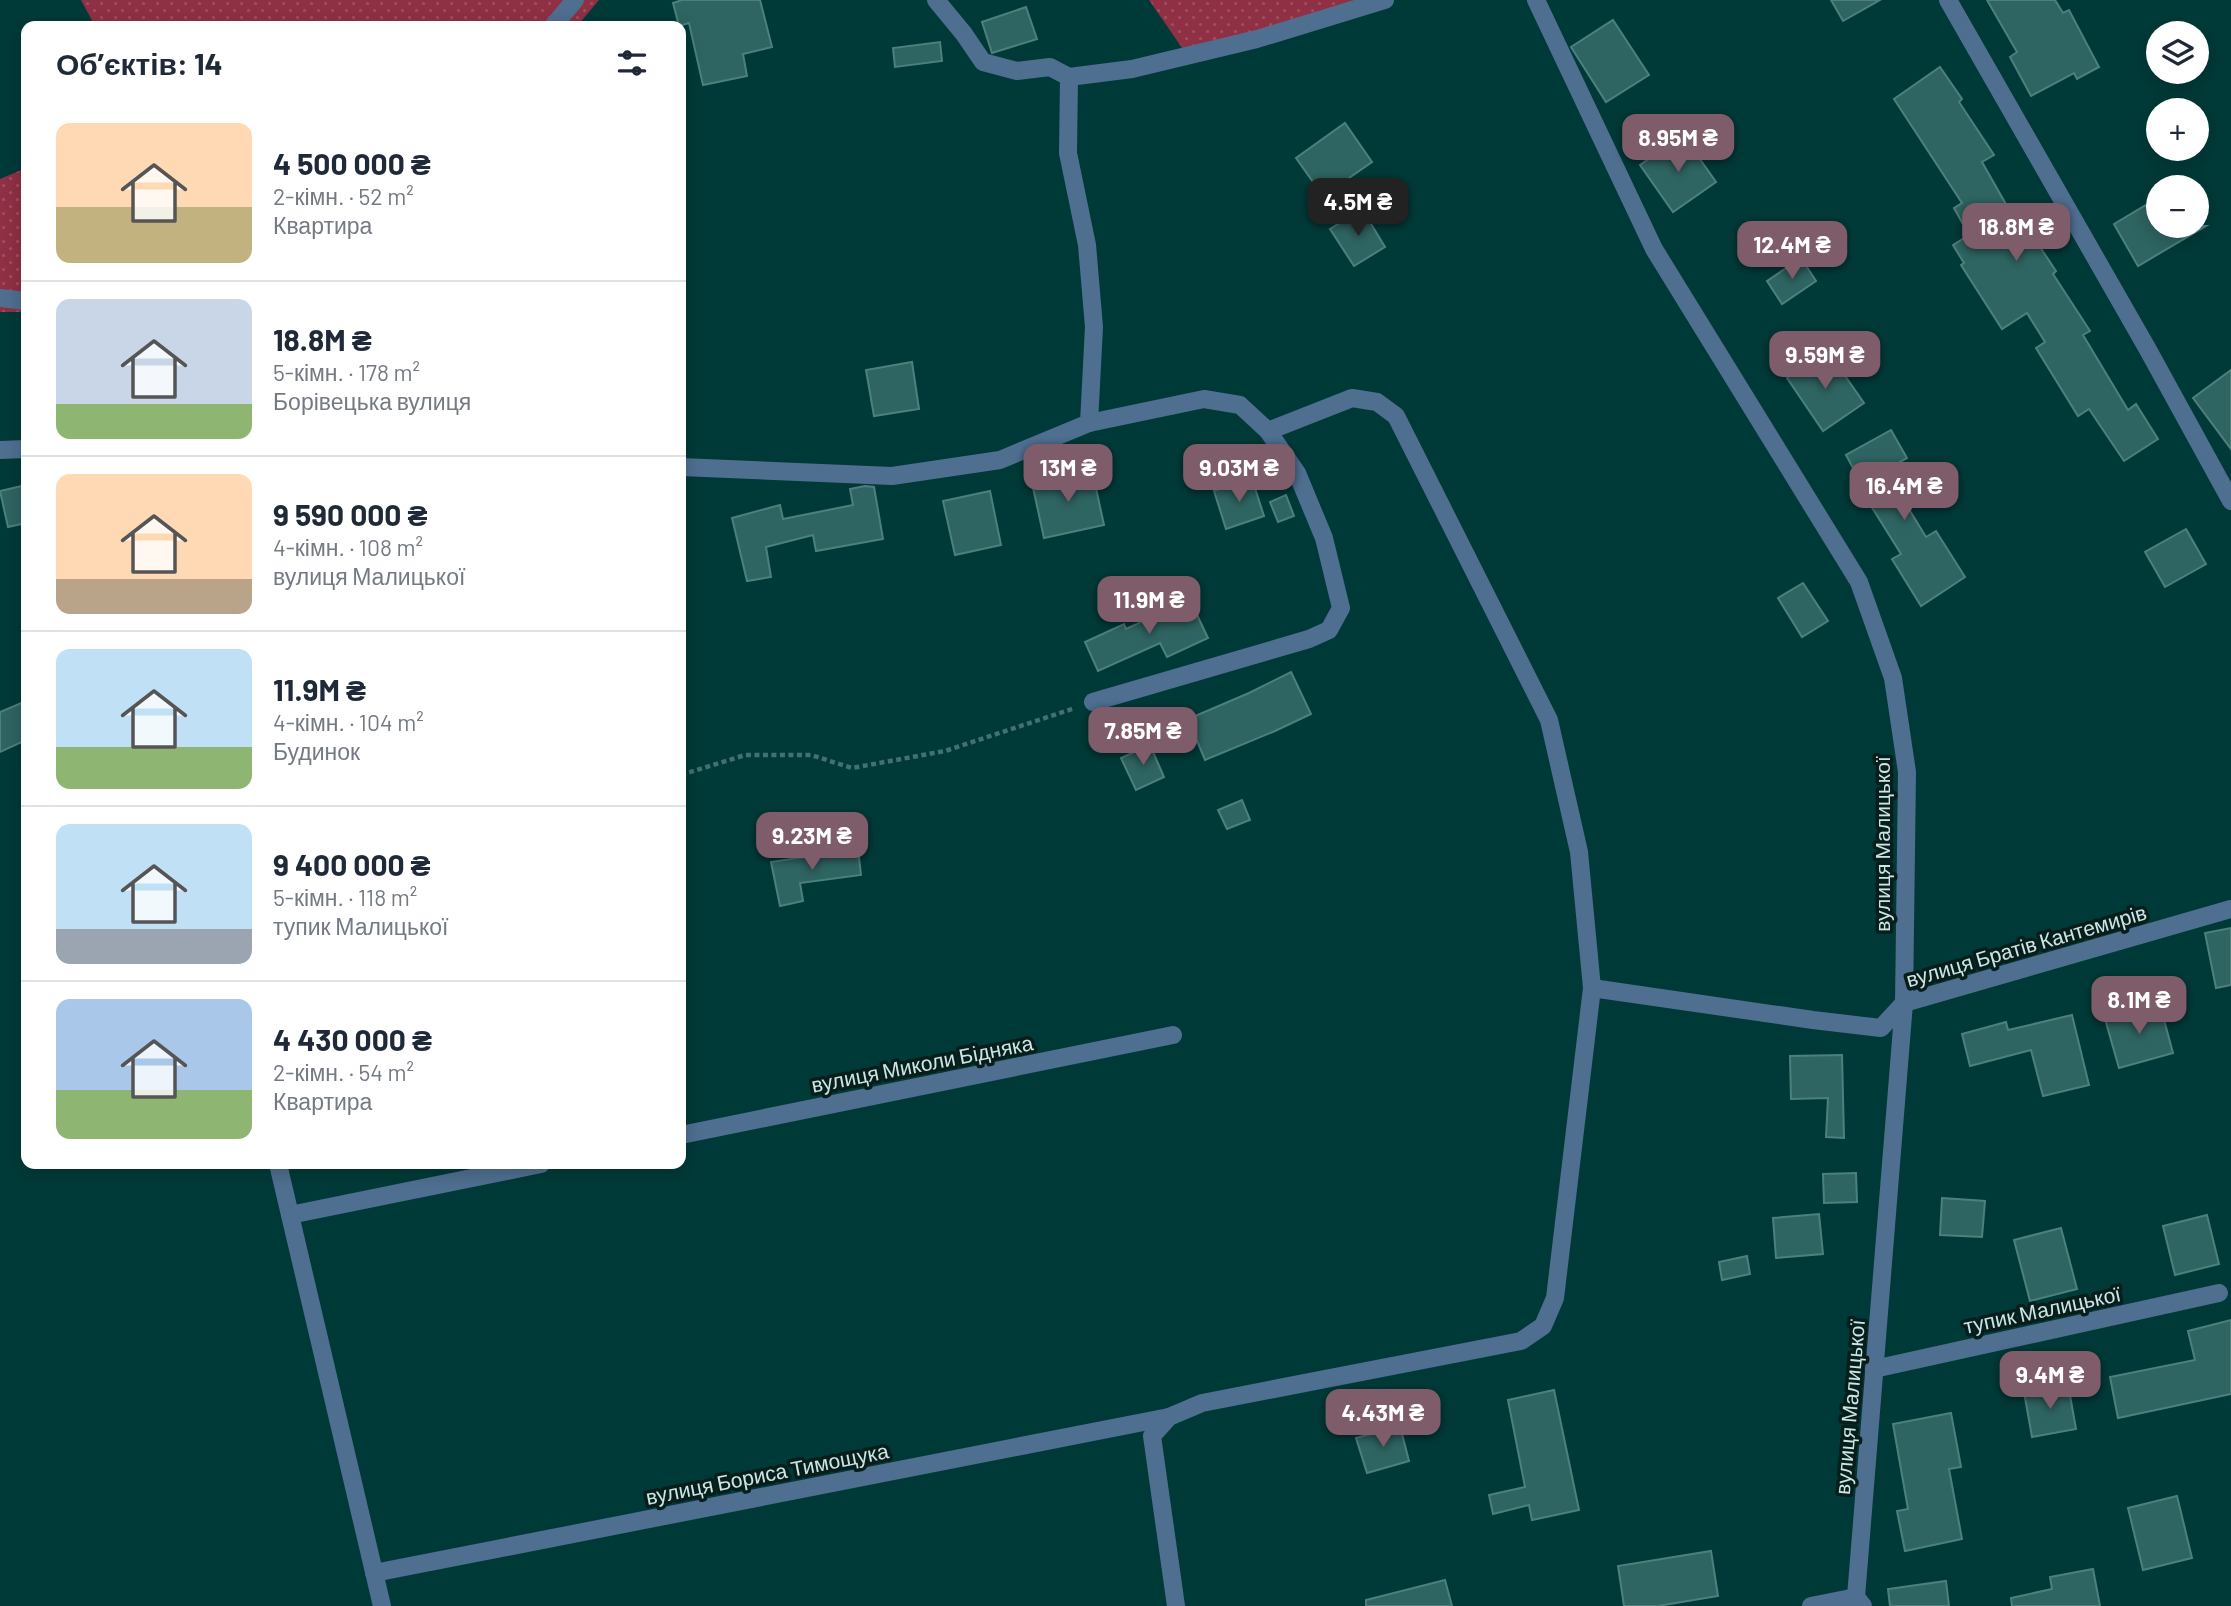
<!DOCTYPE html>
<html lang="uk">
<head>
<meta charset="utf-8">
<style>
	:root { --surface:#fff; --page:#f6f6f7; --text:#1f2937; --muted:#747a83; --line:#e0e1e3; --accent:#7e5c69 }
	body { margin:0; font-family:Barlow,sans-serif; background:var(--page); color:var(--text); height:100vh; display:flex; flex-direction:column; font-size:26px; white-space:nowrap }
	* { box-sizing:border-box; margin:0 }
	p { font-size:23px; color:var(--muted) }
	.icon { flex:none; width:38px; height:38px; fill:none; stroke:currentColor; stroke-width:2; stroke-linecap:round; stroke-linejoin:round }
	.map { position:relative; flex:1; overflow:hidden }
	.drawer { position:absolute; left:21px; top:21px; width:665px; height:1148px; display:flex; flex-direction:column; background:var(--surface); border-radius:14px; box-shadow:0 4px 18px #0003 }
	.drawer>* { flex:none }
	.fabs { position:absolute; left:2146px; top:21px; display:grid; gap:14px }
	.fabs a { display:grid; place-items:center; width:63px; height:63px; border-radius:50%; background:var(--surface); box-shadow:0 4px 18px #0003; font-size:35px }
	.price { position:absolute; translate:-50% -60px; padding:0 16px; border-radius:14px; background:var(--accent); color:#fff; font-size:23px; line-height:46px; filter:drop-shadow(0 2px 4px #0008) }
	.price::after { content:''; position:absolute; left:50%; top:42px; width:21px; height:16px; margin-left:-10px; background:inherit; clip-path:polygon(0 0,100% 0,50% 100%) }
	.price.current { background:#222; color:#fff }
	ul { padding:0; list-style:none }
	li { display:flex; align-items:center; gap:21px; height:175px; padding:0 35px }
	li+li { border-top:2px solid var(--line) }
	li span { display:grid; place-items:center; flex:none; width:196px; height:140px; border-radius:14px; color:#555 }
	li>.icon { margin-inline-start:auto }
	span .icon { width:84px; height:84px; fill:#fffc; stroke-width:1 }
	li b { font-size:30px }
	h2 { display:flex; justify-content:space-between; align-items:center; height:84px; padding:0 35px; font-size:30px }
	.map>svg:first-child { display:block }
	.park { fill:url(#park-dots) }
	.building { fill:#2e6461; stroke:#4d807d; stroke-width:2 }
	.lines { fill:none; stroke-linecap:round; stroke-linejoin:round }
	.path { stroke:#427270; stroke-width:4.5; stroke-dasharray:5 3.5; stroke-linecap:butt }
	.minor { stroke:#4f6f91; stroke-width:18 }
	.labels { text-anchor:middle; dominant-baseline:central; stroke-width:7; stroke-linejoin:round; paint-order:stroke }
	.street-label { font-size:21px; fill:#cce6e4; stroke:#081e1c }
</style>
</head>
<body>
<div class="map">
<svg width="2231" height="1606" viewBox="0 0 2231 1606">
	<defs>
		<pattern id="park-dots" width="8" height="8" patternUnits="userSpaceOnUse" patternTransform="scale(1.75)"><rect width="8" height="8" fill="#8f3045"/><path d="M2 2h.1M6 6h.1" fill="none" stroke="#9e4e60" stroke-width="1.8" stroke-linecap="round"/></pattern>
	</defs>
	<rect width="100%" height="100%" fill="#003a38"/>
	<g class="park">
		<path d="M81,0H599L577,26H95Z"/>
		<path d="M1149,0H1379L1189,58Z"/>
		<path d="M26,168V312H0V179Z"/>
	</g>
	<g class="building">
		<path d="M682,0H760L772,47L743,54L747,76L703,85L689,23L679,26L673,3Z"/>
		<path d="M1831,0H1880L1843,21Z"/>
		<path d="M1987,0H2055L2063,13L2069,10L2099,67L2077,79L2074,73L2031,96L2010,57L2017,52Z"/>
		<path d="M1026,7L1037,39L992,53L982,22Z"/>
		<path d="M1613,20L1649,75L1606,102L1571,47Z"/>
		<path d="M940,42L942,61L895,67L893,48Z"/>
		<path d="M1940,67L1962,99L1959,102L1994,155L1982,162L2028,243L2034,238L2056,271L2053,274L2090,331L2083,335L2128,410L2136,404L2158,439L2124,461L2089,409L2078,416L2036,348L2045,342L2027,313L2002,329L1961,265L1964,263L1953,245L1969,235L1954,208L1962,203L1894,99Z"/>
		<path d="M1345,123L1372,162L1323,196L1296,158Z"/>
		<path d="M1683,135L1716,182L1673,212L1640,165Z"/>
		<path d="M2146,205L2158,226H2206L2138,266L2114,224Z"/>
		<path d="M1362,209L1385,247L1354,266L1330,229Z"/>
		<path d="M1801,258L1816,281L1782,304L1767,281Z"/>
		<path d="M1827,350L1864,403L1823,431L1787,378Z"/>
		<path d="M912,362L919,409L874,416L866,370Z"/>
		<path d="M2231,370V449L2193,398Z"/>
		<path d="M1891,430L1907,458L1885,470L1926,537L1936,531L1965,577L1921,606L1892,559L1901,554L1871,506L1873,505L1846,455Z"/>
		<path d="M1092,470L1104,525L1044,538L1032,483Z"/>
		<path d="M1252,479L1264,516L1226,529L1214,491Z"/>
		<path d="M26,485V523L8,527L0,491Z"/>
		<path d="M865,486L874,487L883,539L816,551L813,535L766,547L771,577L747,581L732,518L780,505L783,519L853,505L850,489Z"/>
		<path d="M990,491L1001,545L955,555L943,501Z"/>
		<path d="M1286,495L1294,516L1278,522L1270,502Z"/>
		<path d="M2186,529L2206,564L2165,587L2145,552Z"/>
		<path d="M1803,583L1828,621L1802,637L1778,598Z"/>
		<path d="M1190,600L1208,638L1167,657L1160,643L1098,671L1085,642L1124,624L1126,629Z"/>
		<path d="M1291,672L1311,714L1275,731L1205,760L1188,719L1249,693Z"/>
		<path d="M26,701V740L0,752V712Z"/>
		<path d="M1150,745L1164,777L1136,790L1121,758Z"/>
		<path d="M1242,800L1250,820L1227,829L1218,810Z"/>
		<path d="M858,849L861,875L800,883L803,901L780,906L771,862Z"/>
		<path d="M2231,928V985L2216,988L2205,933Z"/>
		<path d="M2160,1005L2173,1053L2119,1068L2105,1019Z"/>
		<path d="M2072,1015L2089,1085L2043,1096L2031,1050L1970,1066L1962,1034L2006,1022L2008,1030Z"/>
		<path d="M1842,1055L1844,1138L1826,1137L1828,1098L1791,1099L1790,1056Z"/>
		<path d="M1856,1173L1857,1202L1824,1203L1823,1174Z"/>
		<path d="M1942,1198L1985,1201L1982,1237L1940,1235Z"/>
		<path d="M1819,1214L1823,1254L1776,1258L1773,1218Z"/>
		<path d="M2207,1215L2219,1264L2175,1275L2163,1226Z"/>
		<path d="M2061,1228L2077,1289L2030,1301L2014,1240Z"/>
		<path d="M1747,1256L1750,1274L1722,1280L1719,1262Z"/>
		<path d="M2231,1320V1394L2118,1418L2110,1377L2195,1360L2188,1331Z"/>
		<path d="M2068,1384L2076,1429L2032,1437L2024,1392Z"/>
		<path d="M1554,1390L1579,1510L1532,1520L1529,1505L1493,1514L1489,1495L1525,1487L1508,1400Z"/>
		<path d="M1951,1413L1961,1467L1949,1469L1962,1539L1905,1551L1897,1511L1908,1509L1893,1424Z"/>
		<path d="M1400,1426L1409,1461L1367,1473L1356,1438Z"/>
		<path d="M2177,1496L2192,1558L2143,1570L2128,1508Z"/>
		<path d="M1711,1551L1718,1596L1658,1606H1624L1618,1566Z"/>
		<path d="M2093,1569L2100,1606H2012L2011,1598L2052,1589L2050,1577Z"/>
		<path d="M1445,1580L1452,1606H1366V1600Z"/>
		<path d="M1946,1581L1949,1606H1890L1888,1589Z"/>
	</g>
	<g class="lines">
		<path class="path" d="M681,775L745,755H811L852,768L945,751L1075,708"/>
		<g class="minor">
			<path d="M936,0L964,34L983,62L1017,71L1050,67L1069,77"/>
			<path d="M1536,0L1654,249L1859,582L1893,678L1907,772L1904,1003L1856,1597L1863,1606"/>
			<path d="M1948,0L2147,348L2231,501"/>
			<path d="M553,26L575,0"/>
			<path d="M1069,77L1068,153L1087,245L1094,327L1089,423"/>
			<path d="M1069,77L1132,69L1257,39L1385,0"/>
			<path d="M0,298L26,301"/>
			<path d="M0,450L26,449"/>
			<path d="M681,467L892,476L1000,460L1089,423L1204,399L1240,405L1268,431L1297,473L1324,538L1341,608L1329,630L1309,639L1093,702"/>
			<path d="M1592,988L1813,1020L1881,1028L1904,1003L2231,909"/>
			<path d="M681,1135L1173,1035"/>
			<path d="M278,1164L382,1606"/>
			<path d="M290,1215L541,1164"/>
			<path d="M1874,1369L2219,1293"/>
			<path d="M374,1573L1169,1417"/>
			<path d="M1176,1606L1152,1436L1169,1417L1202,1403L1521,1341L1543,1326L1555,1298L1592,988L1579,852L1549,720L1396,416L1377,402L1352,398L1268,431"/>
			<path d="M1811,1606L1856,1597"/>
		</g>
	</g>
	<g class="labels">
		<g class="street-label">
			<text transform="translate(1881 844) rotate(-90)">вулиця Малицької</text>
			<text transform="translate(2026 945) rotate(-16)">вулиця Братів Кантемирів</text>
			<text transform="translate(922 1063) rotate(-11)">вулиця Миколи Бідняка</text>
			<text transform="translate(2042 1309) rotate(-12)">тупик Малицької</text>
			<text transform="translate(1849 1407) rotate(-85)">вулиця Малицької</text>
			<text transform="translate(767 1473) rotate(-11)">вулиця Бориса Тимощука</text>
		</g>
	</g>
</svg>
<div class="fabs">
<a><svg class="icon" aria-label="layers" viewBox="0 0 24 24"><path d="M12 4l9 5-9 5-9-5zM3 14l9 5 9-5"/></svg></a>
<a>+</a>
<a>−</a>
</div>
<b class="price" style="left:1678px;top:174px">8.95M ₴</b>
<b class="price current" style="left:1358px;top:238px">4.5M ₴</b>
<b class="price" style="left:2016px;top:263px">18.8M ₴</b>
<b class="price" style="left:1792px;top:281px">12.4M ₴</b>
<b class="price" style="left:1825px;top:391px">9.59M ₴</b>
<b class="price" style="left:1068px;top:504px">13M ₴</b>
<b class="price" style="left:1239px;top:504px">9.03M ₴</b>
<b class="price" style="left:1904px;top:522px">16.4M ₴</b>
<b class="price" style="left:1149px;top:636px">11.9M ₴</b>
<b class="price" style="left:1143px;top:767px">7.85M ₴</b>
<b class="price" style="left:812px;top:872px">9.23M ₴</b>
<b class="price" style="left:2139px;top:1036px">8.1M ₴</b>
<b class="price" style="left:2050px;top:1411px">9.4M ₴</b>
<b class="price" style="left:1383px;top:1449px">4.43M ₴</b>
<section class="drawer">
<h2>Об’єктів: 14<svg class="icon" aria-label="filters" viewBox="0 0 24 24"><path d="M4 7h16M4 17h16"/><circle cx="9" cy="7" r="2"/><circle cx="15" cy="17" r="2"/></svg></h2>
<ul>
<li><span style="background:linear-gradient(#ffd9b3 60%,#c2b280 0)"><svg class="icon" aria-label="home" viewBox="0 0 24 24"><path d="M3 11l9-7 9 7M6 9v11h12V9"/></svg></span><div><b>4 500 000 ₴</b><p>2-кімн. · 52 m²</p><p>Квартира</p></div></li>
<li><span style="background:linear-gradient(#c9d6e8 75%,#8fb573 0)"><svg class="icon" aria-label="home" viewBox="0 0 24 24"><path d="M3 11l9-7 9 7M6 9v11h12V9"/></svg></span><div><b>18.8M ₴</b><p>5-кімн. · 178 m²</p><p>Борівецька вулиця</p></div></li>
<li><span style="background:linear-gradient(#ffd9b3 75%,#b9a48a 0)"><svg class="icon" aria-label="home" viewBox="0 0 24 24"><path d="M3 11l9-7 9 7M6 9v11h12V9"/></svg></span><div><b>9 590 000 ₴</b><p>4-кімн. · 108 m²</p><p>вулиця Малицької</p></div></li>
<li><span style="background:linear-gradient(#bfe0f5 70%,#8fb573 0)"><svg class="icon" aria-label="home" viewBox="0 0 24 24"><path d="M3 11l9-7 9 7M6 9v11h12V9"/></svg></span><div><b>11.9M ₴</b><p>4-кімн. · 104 m²</p><p>Будинок</p></div></li>
<li><span style="background:linear-gradient(#bfe0f5 75%,#9aa5b1 0)"><svg class="icon" aria-label="home" viewBox="0 0 24 24"><path d="M3 11l9-7 9 7M6 9v11h12V9"/></svg></span><div><b>9 400 000 ₴</b><p>5-кімн. · 118 m²</p><p>тупик Малицької</p></div></li>
<li><span style="background:linear-gradient(#a9c7e8 65%,#8fb573 0)"><svg class="icon" aria-label="home" viewBox="0 0 24 24"><path d="M3 11l9-7 9 7M6 9v11h12V9"/></svg></span><div><b>4 430 000 ₴</b><p>2-кімн. · 54 m²</p><p>Квартира</p></div></li>
</ul>
</section>
</div>
</body>
</html>
